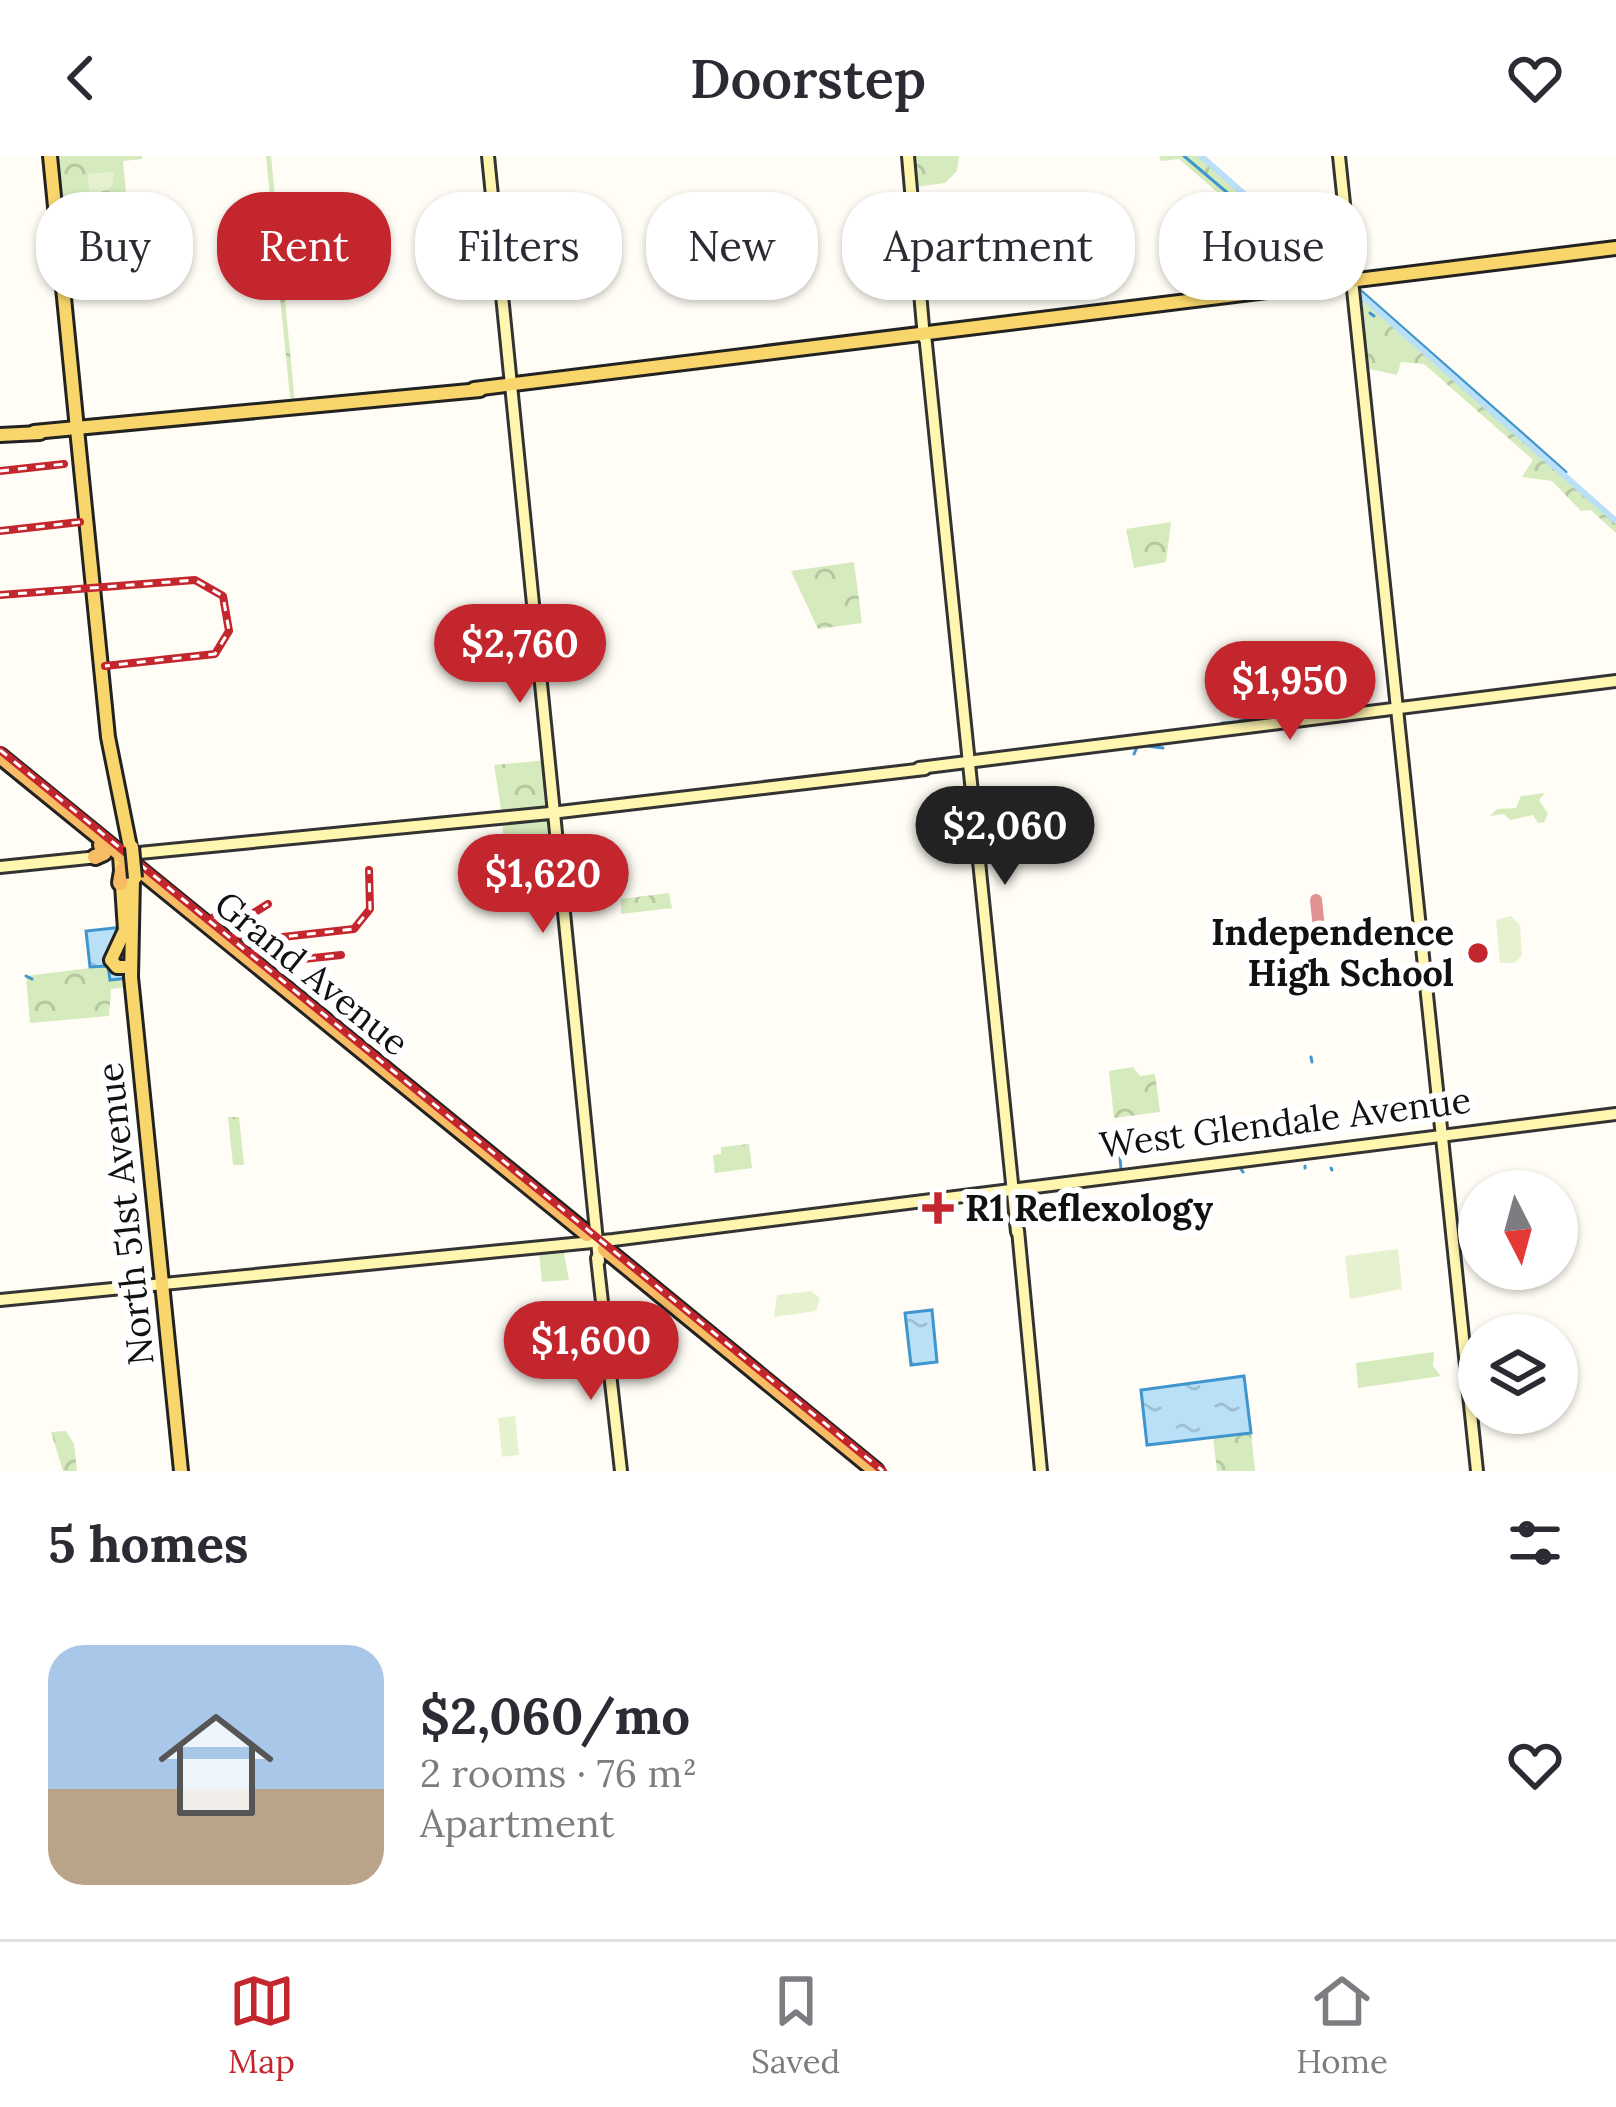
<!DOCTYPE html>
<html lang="en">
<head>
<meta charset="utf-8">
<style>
	:root { --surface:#fff; --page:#f2f2f3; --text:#2b2b33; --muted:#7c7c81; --line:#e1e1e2; --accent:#c4262e }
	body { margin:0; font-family:Lora,serif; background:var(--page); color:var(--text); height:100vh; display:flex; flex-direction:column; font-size:45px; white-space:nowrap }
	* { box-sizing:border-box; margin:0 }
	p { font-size:39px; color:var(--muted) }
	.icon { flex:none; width:66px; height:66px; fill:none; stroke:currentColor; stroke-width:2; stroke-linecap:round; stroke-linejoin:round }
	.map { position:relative; height:1315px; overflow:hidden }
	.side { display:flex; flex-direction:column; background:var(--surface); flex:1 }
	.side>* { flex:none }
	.guide { position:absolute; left:36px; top:36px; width:1545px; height:108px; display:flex; gap:24px }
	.needle { width:78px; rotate:174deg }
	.fabs { position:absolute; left:1458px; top:1014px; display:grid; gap:24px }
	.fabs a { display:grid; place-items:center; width:120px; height:120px; border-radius:50%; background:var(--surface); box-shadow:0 3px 9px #0004; font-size:60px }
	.price { position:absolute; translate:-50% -102px; padding:0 27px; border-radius:42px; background:var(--accent); color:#fff; font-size:39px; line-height:78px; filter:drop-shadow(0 3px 6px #0008) }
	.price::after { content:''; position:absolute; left:50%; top:72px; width:36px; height:27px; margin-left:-18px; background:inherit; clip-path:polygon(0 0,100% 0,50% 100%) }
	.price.selected { background:#222; color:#fff }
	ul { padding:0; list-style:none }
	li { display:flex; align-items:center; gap:36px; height:300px; padding:0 48px }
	li span { display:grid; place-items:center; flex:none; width:336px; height:240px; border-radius:36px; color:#555 }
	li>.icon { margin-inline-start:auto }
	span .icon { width:144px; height:144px; fill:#fffc; stroke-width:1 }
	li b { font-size:51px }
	h2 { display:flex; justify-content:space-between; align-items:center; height:144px; padding:0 48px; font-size:51px }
	.pill { padding:0 42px; border-radius:48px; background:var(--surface); box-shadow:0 3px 9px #0004; font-size:42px; line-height:108px }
	.pill.selected { background:var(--accent); color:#fff }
	header { display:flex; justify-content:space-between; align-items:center; height:156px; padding:0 48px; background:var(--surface); font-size:54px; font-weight:600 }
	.menu { display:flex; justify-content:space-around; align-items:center; height:168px; border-top:3px solid var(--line); background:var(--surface); font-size:33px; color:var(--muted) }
	.menu a { display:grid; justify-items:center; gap:6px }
	.menu .selected { color:var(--accent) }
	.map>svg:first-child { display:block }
	.grass { fill:#d5ebbd }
	.park { fill:url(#park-crowns) }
	.pitch { fill:#e6f2cf }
	.water { fill:url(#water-ripples); stroke:#3f96cf; stroke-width:3 }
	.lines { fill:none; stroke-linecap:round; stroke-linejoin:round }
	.stream { stroke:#3f96cf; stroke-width:3 }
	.canal { stroke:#b9e0f7; stroke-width:6 }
	.runway { stroke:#e29292; stroke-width:12 }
	.secondary-casing { stroke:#333; stroke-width:16 }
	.primary-casing { stroke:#222; stroke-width:18 }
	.trunk-casing { stroke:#222; stroke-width:20 }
	.secondary { stroke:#fff6b0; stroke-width:10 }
	.primary { stroke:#f9d66b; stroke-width:12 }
	.trunk { stroke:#f7bc64; stroke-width:14 }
	.rail-casing { stroke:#c4262e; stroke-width:8 }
	.rail { stroke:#fff; stroke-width:3; stroke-dasharray:9; stroke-linecap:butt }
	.primary-bridge-casing { stroke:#222; stroke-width:18; stroke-linecap:butt }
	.primary-bridge { stroke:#f9d66b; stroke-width:12 }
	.poi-dot { fill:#c4262e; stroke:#fff; stroke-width:4.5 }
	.labels { text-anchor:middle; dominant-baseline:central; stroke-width:12; stroke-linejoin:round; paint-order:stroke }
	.poi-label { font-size:36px; font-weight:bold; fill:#111; stroke:#fff; text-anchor:end }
	.street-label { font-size:36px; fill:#111; stroke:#fff }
</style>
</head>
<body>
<header><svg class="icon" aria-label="back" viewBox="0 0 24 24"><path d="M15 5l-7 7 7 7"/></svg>Doorstep<svg class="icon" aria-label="heart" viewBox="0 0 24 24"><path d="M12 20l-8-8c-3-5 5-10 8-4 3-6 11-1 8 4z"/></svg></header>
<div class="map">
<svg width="1616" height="1315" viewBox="0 0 1616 1315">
	<defs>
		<pattern id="park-crowns" width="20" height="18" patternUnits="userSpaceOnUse" patternTransform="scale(3)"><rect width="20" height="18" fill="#d5ebbd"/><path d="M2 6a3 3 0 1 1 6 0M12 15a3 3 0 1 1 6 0" fill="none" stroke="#b6c8a1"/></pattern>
		<pattern id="water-ripples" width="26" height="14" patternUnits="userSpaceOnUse" patternTransform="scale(3)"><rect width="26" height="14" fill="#b9e0f7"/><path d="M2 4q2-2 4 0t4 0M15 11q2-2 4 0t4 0" fill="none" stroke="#9ebfd3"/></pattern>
	</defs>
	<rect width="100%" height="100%" fill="#fffdf5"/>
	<g class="grass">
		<path d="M1545,637L1539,644L1548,658L1544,666L1538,667L1533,659L1510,664L1504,658L1490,660L1497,653L1516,652L1521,640Z"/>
		<path d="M1434,1196L1433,1210L1441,1220L1358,1232L1356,1207Z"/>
	</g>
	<g class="park">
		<path d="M53,0H142V3L123,5L127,47L58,53Z"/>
		<path d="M266,0H271L295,247L290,241Z"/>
		<path d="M912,0H959L957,15L945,27L916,31Z"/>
		<path d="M1159,0H1199L1337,122H1330L1264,65L1250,72L1247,62L1179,3L1161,5Z"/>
		<path d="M1361,142L1616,367V377L1591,354L1581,355L1552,325L1522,321L1533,304L1424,208L1401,206L1397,219L1365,212Z"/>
		<path d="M1171,366L1166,406L1134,412L1126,373Z"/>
		<path d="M854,406L862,467L818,473L791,415Z"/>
		<path d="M546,604L550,652L502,659L494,609Z"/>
		<path d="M550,661L555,709L507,714L502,666Z"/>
		<path d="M669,737L672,752L621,758V743Z"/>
		<path d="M106,810L128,822L129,831L111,833L109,860L30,867L26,820Z"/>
		<path d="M1133,911L1140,920L1155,918L1160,956L1114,962L1109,915Z"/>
		<path d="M228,961H239L244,1009H233Z"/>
		<path d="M749,988L752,1012L715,1017L713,999L721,998V991Z"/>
		<path d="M563,1092L569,1124L542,1126L539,1096Z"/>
		<path d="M66,1275L74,1288L77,1315H63L51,1276Z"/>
		<path d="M1251,1277L1255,1315H1217L1213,1281Z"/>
	</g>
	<g class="pitch">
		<path d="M114,16L112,31L89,41L88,18Z"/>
		<path d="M1511,760L1520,769L1522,799L1515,807H1500L1496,764Z"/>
		<path d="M1398,1093L1402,1133L1350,1143L1345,1100Z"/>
		<path d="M811,1135L820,1142L816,1155L774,1161L777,1139Z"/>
		<path d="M515,1260L519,1299L502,1301L498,1262Z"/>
	</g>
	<g class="water">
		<path d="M123,771L110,797L128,822L110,824L108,810L90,811L86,775Z"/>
		<path d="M932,1154L937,1206L911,1209L905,1157Z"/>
		<path d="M1244,1220L1251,1277L1147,1289L1141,1234Z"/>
	</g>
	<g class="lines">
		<g class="stream">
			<path d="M1184,0L1327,121"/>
			<path d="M1358,132L1566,316"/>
			<path d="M1370,157L1374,160"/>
			<path d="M1239,565L1249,563"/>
			<path d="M1222,567L1235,566"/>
			<path d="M1134,598L1138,589L1163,592"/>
			<path d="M26,820L32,823"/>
			<path d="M1311,901L1312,906"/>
			<path d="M1119,989L1121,1014"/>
			<path d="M1305,1010V1012"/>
			<path d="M1331,1012L1332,1014"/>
			<path d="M1241,1013L1243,1016"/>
		</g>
		<g class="canal">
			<path d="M1201,0L1340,122"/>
			<path d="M1357,136L1616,365"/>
		</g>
		<path class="runway" d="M1316,744L1319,772"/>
		<defs>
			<g id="secondary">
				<path d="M488,0L599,1105"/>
				<path d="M908,0L924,182"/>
				<path d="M1339,0L1477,1315"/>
				<path d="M925,178L1017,1076"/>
				<path d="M919,612L1616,525"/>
				<path d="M551,657L925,613"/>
				<path d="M129,698L550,657"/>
				<path d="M0,711L98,701"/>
				<path d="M1018,1074L1041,1315"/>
				<path d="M597,1102L621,1315"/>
				<path d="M0,1144L613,1084L1616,958"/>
			</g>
			<g id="primary">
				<path d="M50,0L77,273"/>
				<path d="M474,233L1616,92"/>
				<path d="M77,273L108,581L130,691"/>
				<path d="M34,276L480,234"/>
				<path d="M0,279L40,277"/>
				<path d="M120,699L125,774L111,804L117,811H131"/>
				<path d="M133,722L131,821L181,1315"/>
			</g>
			<g id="trunk">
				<path d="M0,600L587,1078"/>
				<path d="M95,701L104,697L101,689"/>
				<path d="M120,727L122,715L132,714"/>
				<path d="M605,1093L876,1315"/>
			</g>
		</defs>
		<use href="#secondary" class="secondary-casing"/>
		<use href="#primary" class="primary-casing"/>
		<use href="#trunk" class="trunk-casing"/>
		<use href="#secondary" class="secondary"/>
		<use href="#primary" class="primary"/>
		<use href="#trunk" class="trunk"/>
		<defs>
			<g id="rail">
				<path d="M0,315L64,308"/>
				<path d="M0,375L80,366"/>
				<path d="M0,439L195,424L223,440L229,475L215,498L105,510"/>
				<path d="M0,594L883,1315"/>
				<path d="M214,761L239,766L268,748"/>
				<path d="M236,778L256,784L354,773L370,753L369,714"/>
				<path d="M255,794L285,805L341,799"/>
			</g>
		</defs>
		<use href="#rail" class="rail-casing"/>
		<use href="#rail" class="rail"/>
		<defs>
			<path id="primary-bridge" d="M132,691L135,722"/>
		</defs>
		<use href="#primary-bridge" class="primary-bridge-casing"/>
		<use href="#primary-bridge" class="primary-bridge"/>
	</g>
	<g class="poi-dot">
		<circle cx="1478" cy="797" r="12"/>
		<path d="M932 1034h12v12h12v12h-12v12h-12v-12h-12v-12h12z"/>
	</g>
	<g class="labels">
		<g class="poi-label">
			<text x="1454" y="776">Independence<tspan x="1454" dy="41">High School</tspan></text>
			<text x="965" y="1052" text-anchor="start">R1 Reflexology</text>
		</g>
		<g class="street-label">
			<text transform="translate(312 817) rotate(39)">Grand Avenue</text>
			<text transform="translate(1285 966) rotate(-7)">West Glendale Avenue</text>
			<text transform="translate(125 1058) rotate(-96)">North 51st Avenue</text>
		</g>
	</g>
</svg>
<div class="fabs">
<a><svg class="needle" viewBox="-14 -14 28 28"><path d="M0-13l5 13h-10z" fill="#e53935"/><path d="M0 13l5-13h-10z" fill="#7c7c81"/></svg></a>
<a><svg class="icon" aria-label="layers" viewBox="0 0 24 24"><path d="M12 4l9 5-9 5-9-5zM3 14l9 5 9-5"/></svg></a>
</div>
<b class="price" style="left:520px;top:550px">$2,760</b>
<b class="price" style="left:1290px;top:587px">$1,950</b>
<b class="price selected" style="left:1005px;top:732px">$2,060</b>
<b class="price" style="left:543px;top:780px">$1,620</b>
<b class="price" style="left:591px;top:1247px">$1,600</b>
<div class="guide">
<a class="pill">Buy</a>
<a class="pill selected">Rent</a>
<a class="pill">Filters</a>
<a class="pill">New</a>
<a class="pill">Apartment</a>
<a class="pill">House</a>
</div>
</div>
<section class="side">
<h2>5 homes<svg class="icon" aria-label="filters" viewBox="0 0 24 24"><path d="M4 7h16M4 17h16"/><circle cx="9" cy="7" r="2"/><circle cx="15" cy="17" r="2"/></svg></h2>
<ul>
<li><span style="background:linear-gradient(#a9c7e8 60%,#b9a48a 0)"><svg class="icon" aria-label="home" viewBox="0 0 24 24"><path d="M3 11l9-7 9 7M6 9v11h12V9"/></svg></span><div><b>$2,060/mo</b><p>2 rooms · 76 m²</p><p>Apartment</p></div><svg class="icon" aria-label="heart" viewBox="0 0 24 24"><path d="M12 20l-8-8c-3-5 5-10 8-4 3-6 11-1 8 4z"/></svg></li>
</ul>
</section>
<nav class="menu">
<a class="selected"><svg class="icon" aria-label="map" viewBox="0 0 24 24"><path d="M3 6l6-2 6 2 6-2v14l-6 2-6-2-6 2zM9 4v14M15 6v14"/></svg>Map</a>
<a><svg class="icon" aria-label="saved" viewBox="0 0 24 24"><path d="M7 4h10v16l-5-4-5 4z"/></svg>Saved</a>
<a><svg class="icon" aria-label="home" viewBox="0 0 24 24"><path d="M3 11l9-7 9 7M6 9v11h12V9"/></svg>Home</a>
</nav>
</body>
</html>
